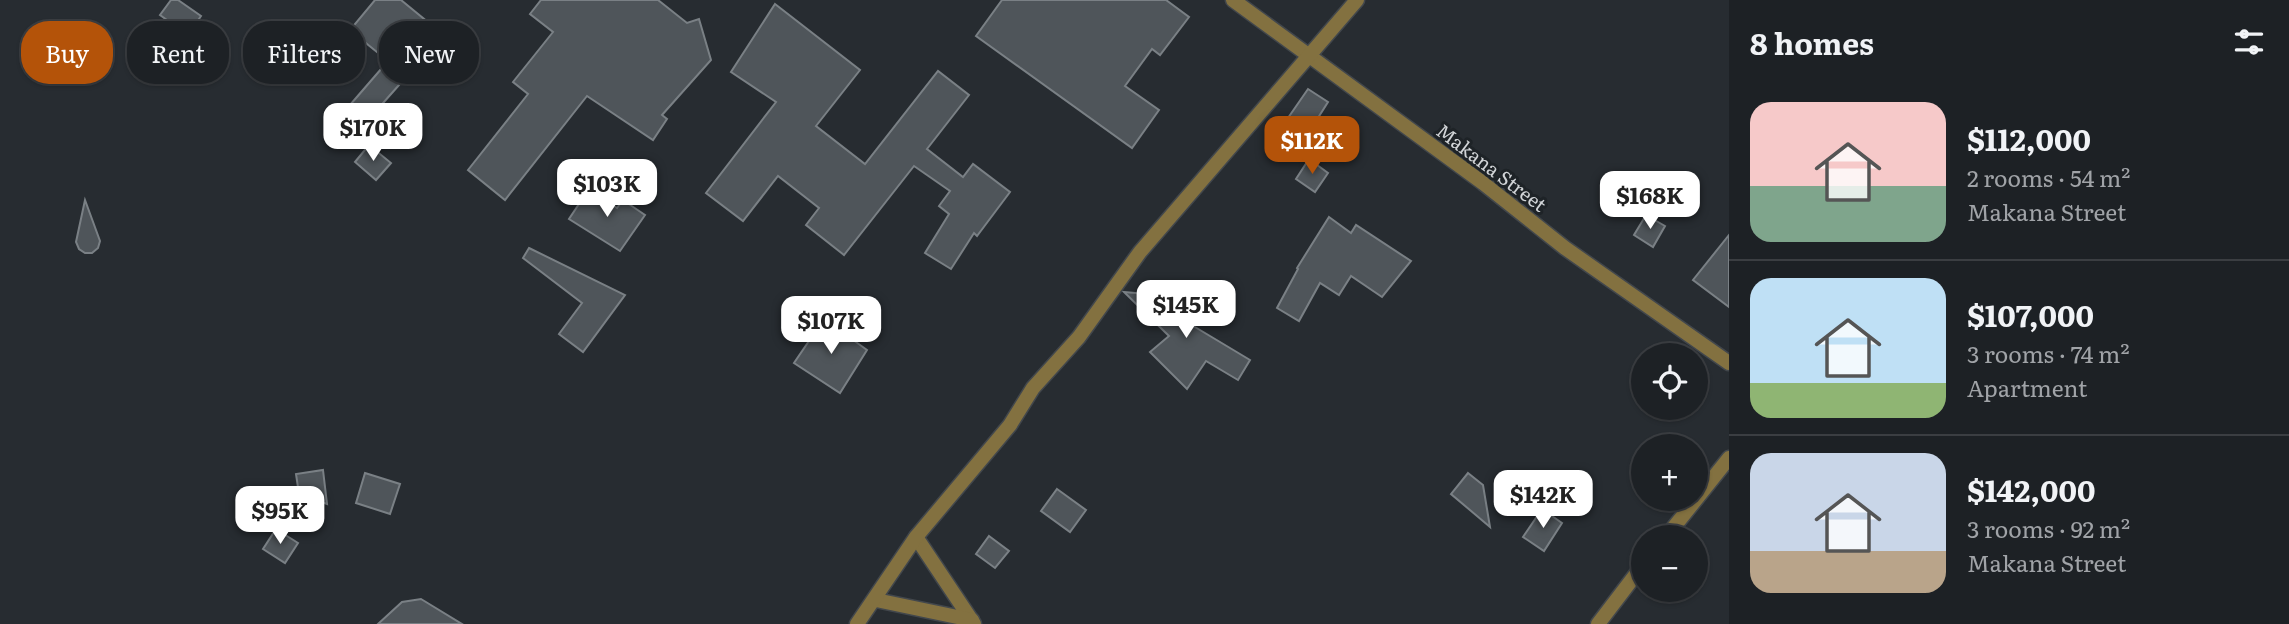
<!DOCTYPE html>
<html lang="en">
<head>
<meta charset="utf-8">
<style>
	:root { --surface:#1d2125; --page:#2a2e32; --text:#f1f3f6; --muted:#a0a3a7; --line:#3b3e42; --accent:#b45309 }
	body { margin:0; font-family:Literata,serif; background:var(--page); color:var(--text); height:100vh; display:flex; flex-direction:column; font-size:26px; white-space:nowrap }
	* { box-sizing:border-box; margin:0 }
	p { font-size:23px; color:var(--muted) }
	.icon { flex:none; width:38px; height:38px; fill:none; stroke:currentColor; stroke-width:2; stroke-linecap:round; stroke-linejoin:round }
	.map { position:relative; flex:1; overflow:hidden }
	.sheet { display:flex; flex-direction:column; background:var(--surface); width:560px }
	.sheet>* { flex:none }
	.banner { position:absolute; left:21px; top:21px; width:665px; height:63px; display:flex; gap:14px }
	.fabs { position:absolute; left:1631px; top:343px; display:grid; gap:14px }
	.fabs a { display:grid; place-items:center; width:77px; height:77px; border-radius:50%; background:var(--surface); box-shadow:0 2px 5px #0004,0 0 0 2px var(--line); font-size:35px }
	.price { position:absolute; translate:-50% -60px; padding:0 16px; border-radius:14px; background:#fff; color:#222; font-size:23px; line-height:46px; filter:drop-shadow(0 2px 4px #0008) }
	.price::after { content:''; position:absolute; left:50%; top:42px; width:21px; height:16px; margin-left:-10px; background:inherit; clip-path:polygon(0 0,100% 0,50% 100%) }
	.price.on { background:var(--accent); color:#fff }
	ul { padding:0; list-style:none }
	li { display:flex; align-items:center; gap:21px; height:175px; padding:0 21px }
	li+li { border-top:2px solid var(--line) }
	li span { display:grid; place-items:center; flex:none; width:196px; height:140px; border-radius:21px; color:#555 }
	li>.icon { margin-inline-start:auto }
	span .icon { width:84px; height:84px; fill:#fffc; stroke-width:1 }
	li b { font-size:30px }
	h2 { display:flex; justify-content:space-between; align-items:center; height:84px; padding:0 21px; font-size:30px }
	.chip { padding:0 24px; border-radius:28px; background:var(--surface); box-shadow:0 2px 5px #0004,0 0 0 2px var(--line); font-size:24px; line-height:63px }
	.chip.on { background:var(--accent); color:#fff }
	main { display:flex; flex:1; min-height:0 }
	.map>svg:first-child { display:block }
	.building { fill:#4f555a; stroke:#7a8085; stroke-width:2 }
	.lines { fill:none; stroke-linecap:round; stroke-linejoin:round }
	.minor-casing { stroke:#42474c; stroke-width:17 }
	.tertiary-casing { stroke:#42474c; stroke-width:17 }
	.minor { stroke:#837140; stroke-width:14 }
	.tertiary { stroke:#837140; stroke-width:14 }
	.labels { text-anchor:middle; dominant-baseline:central; stroke-width:6; stroke-linejoin:round; paint-order:stroke }
	.street-label { font-size:19px; fill:#d1d4d7; stroke:#1e2327 }
</style>
</head>
<body>
<main>
<div class="map">
<svg width="1729" height="624" viewBox="0 0 1729 624">
	<rect width="100%" height="100%" fill="#272c31"/>
	<g class="building">
		<path d="M171,0H178L201,16L188,35L160,15Z"/>
		<path d="M375,0H401L446,37L429,57L432,60L414,82L407,76L368,120L350,105L388,61L350,30Z"/>
		<path d="M541,0H658L687,23L699,19L711,60L662,115L667,119L653,140L587,96L505,200L468,170L528,94L513,82L553,32L530,14Z"/>
		<path d="M1002,0H1166L1189,17L1160,55L1152,49L1125,86L1159,110L1132,148L976,36Z"/>
		<path d="M775,4L860,70L816,126L865,164L938,71L969,95L927,149L963,177L973,164L1010,192L977,236L974,233L951,269L925,253L949,214L939,206L950,191L914,166L844,255L806,225L819,208L778,176L743,221L706,193L776,102L731,72Z"/>
		<path d="M1308,89L1328,102L1309,132L1288,118Z"/>
		<path d="M369,145L391,163L376,180L355,162Z"/>
		<path d="M1309,159L1328,173L1315,192L1296,179Z"/>
		<path d="M589,189L617,208L623,200L645,215L620,251L569,219Z"/>
		<path d="M85,200L100,241L98,248L92,253H85L79,249L76,242Z"/>
		<path d="M1646,215L1665,226L1653,247L1634,235Z"/>
		<path d="M1329,217L1351,233L1356,225L1411,261L1382,297L1351,276L1339,295L1320,283L1299,321L1277,308L1298,269L1297,268Z"/>
		<path d="M1729,235V307L1693,280Z"/>
		<path d="M529,248L625,295L583,352L559,334L582,303L523,258Z"/>
		<path d="M1124,292L1194,298L1180,318L1250,360L1238,380L1206,361L1187,389L1150,352L1169,336Z"/>
		<path d="M824,319L867,350L840,393L794,363Z"/>
		<path d="M323,470L327,504L299,494L296,474Z"/>
		<path d="M365,473L400,484L390,514L356,503Z"/>
		<path d="M1468,473L1483,485L1490,527L1451,494Z"/>
		<path d="M1057,489L1086,510L1070,532L1041,511Z"/>
		<path d="M1542,509L1562,523L1544,551L1523,537Z"/>
		<path d="M276,529L298,543L285,563L263,549Z"/>
		<path d="M989,536L1009,551L995,568L976,554Z"/>
		<path d="M421,599L462,624H378L402,602Z"/>
	</g>
	<g class="lines">
		<defs>
			<g id="minor">
				<path d="M1233,0L1483,183L1565,248L1729,363"/>
				<path d="M916,537L974,624"/>
				<path d="M1666,537L1729,458"/>
				<path d="M876,600L972,620"/>
				<path d="M1598,624L1643,565"/>
			</g>
			<path id="tertiary" d="M857,624L916,537L1010,425L1033,388L1079,337L1140,252L1357,0"/>
		</defs>
		<use href="#minor" class="minor-casing"/>
		<use href="#tertiary" class="tertiary-casing"/>
		<use href="#minor" class="minor"/>
		<use href="#tertiary" class="tertiary"/>
	</g>
	<g class="labels">
		<g class="street-label">
			<text transform="translate(1492 167) rotate(37)">Makana Street</text>
		</g>
	</g>
</svg>
<div class="fabs">
<a><svg class="icon" aria-label="locate" viewBox="0 0 24 24"><circle cx="12" cy="12" r="6"/><path d="M12 2v4M12 18v4M2 12h4M18 12h4"/></svg></a>
<a>+</a>
<a>−</a>
</div>
<b class="price" style="left:373px;top:163px">$170K</b>
<b class="price on" style="left:1312px;top:176px">$112K</b>
<b class="price" style="left:607px;top:219px">$103K</b>
<b class="price" style="left:1650px;top:231px">$168K</b>
<b class="price" style="left:1186px;top:340px">$145K</b>
<b class="price" style="left:831px;top:356px">$107K</b>
<b class="price" style="left:1543px;top:530px">$142K</b>
<b class="price" style="left:280px;top:546px">$95K</b>
<div class="banner">
<a class="chip on">Buy</a>
<a class="chip">Rent</a>
<a class="chip">Filters</a>
<a class="chip">New</a>
</div>
</div>
<section class="sheet">
<h2>8 homes<svg class="icon" aria-label="filters" viewBox="0 0 24 24"><path d="M4 7h16M4 17h16"/><circle cx="9" cy="7" r="2"/><circle cx="15" cy="17" r="2"/></svg></h2>
<ul>
<li><span style="background:linear-gradient(#f6c9c9 60%,#7fa58c 0)"><svg class="icon" aria-label="home" viewBox="0 0 24 24"><path d="M3 11l9-7 9 7M6 9v11h12V9"/></svg></span><div><b>$112,000</b><p>2 rooms · 54 m²</p><p>Makana Street</p></div></li>
<li><span style="background:linear-gradient(#bfe0f5 75%,#8fb573 0)"><svg class="icon" aria-label="home" viewBox="0 0 24 24"><path d="M3 11l9-7 9 7M6 9v11h12V9"/></svg></span><div><b>$107,000</b><p>3 rooms · 74 m²</p><p>Apartment</p></div></li>
<li><span style="background:linear-gradient(#c9d6e8 70%,#b9a48a 0)"><svg class="icon" aria-label="home" viewBox="0 0 24 24"><path d="M3 11l9-7 9 7M6 9v11h12V9"/></svg></span><div><b>$142,000</b><p>3 rooms · 92 m²</p><p>Makana Street</p></div></li>
</ul>
</section>
</main>
</body>
</html>
